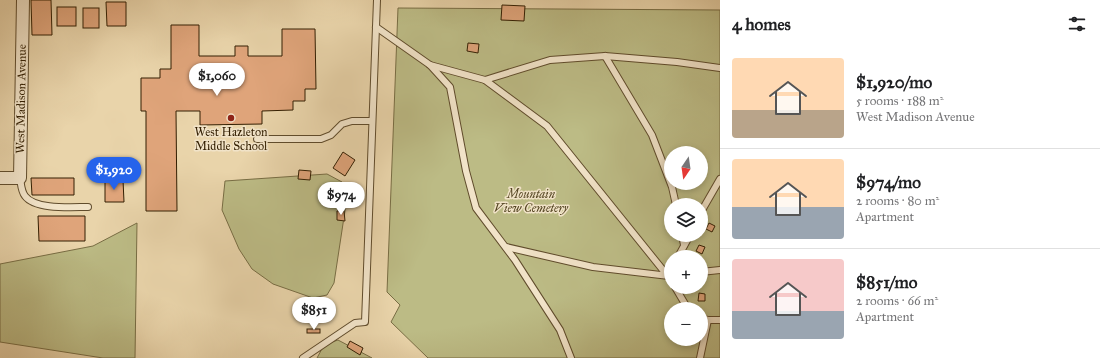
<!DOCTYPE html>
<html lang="en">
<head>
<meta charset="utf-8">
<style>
	:root { --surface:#fff; --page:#f6f6f6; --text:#202124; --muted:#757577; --line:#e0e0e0; --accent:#2563eb }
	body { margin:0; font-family:"IM FELL Great Primer",serif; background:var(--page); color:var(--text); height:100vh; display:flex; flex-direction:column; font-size:15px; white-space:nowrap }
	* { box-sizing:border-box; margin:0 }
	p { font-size:13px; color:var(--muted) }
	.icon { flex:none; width:22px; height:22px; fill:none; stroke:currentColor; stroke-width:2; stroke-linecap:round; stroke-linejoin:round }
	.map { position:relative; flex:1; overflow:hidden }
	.details { display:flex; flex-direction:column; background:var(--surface); width:380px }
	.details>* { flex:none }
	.needle { width:26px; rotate:193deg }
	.fabs { position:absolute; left:664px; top:146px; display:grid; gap:8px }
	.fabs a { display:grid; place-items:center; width:44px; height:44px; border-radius:50%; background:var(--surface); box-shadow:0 2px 6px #0003; font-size:20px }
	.price { position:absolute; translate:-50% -34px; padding:0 9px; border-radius:14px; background:#fff; color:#222; font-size:13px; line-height:26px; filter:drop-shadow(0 1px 2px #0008) }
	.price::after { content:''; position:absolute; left:50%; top:24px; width:12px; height:9px; margin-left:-6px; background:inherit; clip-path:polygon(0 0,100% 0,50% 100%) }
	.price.on { background:var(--accent); color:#fff }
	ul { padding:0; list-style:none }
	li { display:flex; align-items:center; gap:12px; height:100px; padding:0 12px }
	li+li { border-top:1px solid var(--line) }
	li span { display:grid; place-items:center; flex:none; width:112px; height:80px; border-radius:4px; color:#555 }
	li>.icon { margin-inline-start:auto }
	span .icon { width:48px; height:48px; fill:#fffc; stroke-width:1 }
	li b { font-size:17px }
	h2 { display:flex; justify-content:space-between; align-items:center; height:48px; padding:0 12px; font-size:17px }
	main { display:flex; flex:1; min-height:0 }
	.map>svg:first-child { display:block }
	.green { fill:#bcbb85; stroke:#786d44; fill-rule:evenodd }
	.building { fill:#dfa47a; stroke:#331f02 }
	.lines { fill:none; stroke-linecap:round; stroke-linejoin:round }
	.lane-casing { stroke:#604c2c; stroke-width:8 }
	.street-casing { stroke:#604c2c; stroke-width:14 }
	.lane { stroke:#f1e3c8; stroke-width:6 }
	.street { stroke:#f1e3c8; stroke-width:12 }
	.poi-dot { fill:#8f2418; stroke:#f1e3c8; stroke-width:1.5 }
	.labels { text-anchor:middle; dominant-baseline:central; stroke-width:3; stroke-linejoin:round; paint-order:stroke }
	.street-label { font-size:12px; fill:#331f02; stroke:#f1e3c8 }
	.poi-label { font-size:12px; fill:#331f02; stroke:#f1e3c8 }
	.park-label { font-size:12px; font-style:italic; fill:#554623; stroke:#f1e3c8 }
</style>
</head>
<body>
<main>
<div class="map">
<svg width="720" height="358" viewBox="0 0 720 358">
	<rect width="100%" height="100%" fill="#e9d4aa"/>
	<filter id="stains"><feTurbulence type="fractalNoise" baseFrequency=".005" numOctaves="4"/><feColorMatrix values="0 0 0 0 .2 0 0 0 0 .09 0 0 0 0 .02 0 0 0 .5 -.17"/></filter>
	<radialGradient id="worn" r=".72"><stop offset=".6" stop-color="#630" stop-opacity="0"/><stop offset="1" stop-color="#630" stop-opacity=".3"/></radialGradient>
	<g class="green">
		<path d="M398,8L720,10V358H428L391,322L400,305L387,292ZM671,153H701V183H671ZM671,205H701V235H671ZM671,257H701V287H671ZM671,309H701V339H671Z"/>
		<path d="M327,174L342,182L346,204L334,283L327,295L313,298L273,284L252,269L239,249L222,210L225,181Z"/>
		<path d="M137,223L135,358H103L0,342V264L93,246Z"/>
		<path d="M338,340L372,358H317L324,345Z"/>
	</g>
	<g class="building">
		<path d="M31,0H51L52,35H32Z"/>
		<path d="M106,2H126V26H107Z"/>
		<path d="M502,5L525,6L524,21L501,20Z"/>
		<rect x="57" y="7" width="19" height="19"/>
		<rect x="83" y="8" width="16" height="20"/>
		<path d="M171,25H199V56H235V46H248V56H282V29H315L316,89H305V101H293V110L262,111V124L200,125V111H176L177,211H146V111H141V78H160V69H171Z"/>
		<path d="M468,43L479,44L478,53L467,51Z"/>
		<path d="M343,152L355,160L345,176L333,168Z"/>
		<path d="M299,170L311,171L310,180L298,179Z"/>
		<path d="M31,178H74V195H32Z"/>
		<path d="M105,180H123L124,202H105Z"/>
		<path d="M337,211H344L345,221L337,220Z"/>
		<path d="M38,216H85V241H39Z"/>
		<path d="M709,223L715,226L712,232L706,229Z"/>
		<path d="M699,245L705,247L702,254L696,251Z"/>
		<path d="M699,293L705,294V301H698Z"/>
		<rect x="307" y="329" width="13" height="4"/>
		<path d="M350,341L363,348L360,355L347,347Z"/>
	</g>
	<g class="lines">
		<defs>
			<g id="lane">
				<path d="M376,27L430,65L450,87L466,171L476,208L515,260L560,330L571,358"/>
				<path d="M605,56L652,135L672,187L676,205"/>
				<path d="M430,65L485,80L547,126L671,280"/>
				<path d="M485,80L550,60L605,56L677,62L720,68"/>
				<path d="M257,139H321L331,135L342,124L352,121H372"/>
				<path d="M20,178C21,183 21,191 25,196C35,210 72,207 88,207"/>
				<path d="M701,212L720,179"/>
				<path d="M682,235L684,245"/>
				<path d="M506,247L593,267L669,276"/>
				<path d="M678,257L690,235"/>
				<path d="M701,272L720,270"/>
				<path d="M675,287L688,309"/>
				<path d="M701,318L708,320H720"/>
				<path d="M303,358L355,323L365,322L377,0"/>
				<path d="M700,358L708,320"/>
			</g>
			<path id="street" d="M0,178H20L23,0"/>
		</defs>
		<use href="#lane" class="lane-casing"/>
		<use href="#street" class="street-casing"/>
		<use href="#lane" class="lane"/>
		<use href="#street" class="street"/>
	</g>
	<circle class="poi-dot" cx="231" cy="118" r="4"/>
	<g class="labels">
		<g class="street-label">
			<text transform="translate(21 99) rotate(-89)">West Madison Avenue</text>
		</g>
		<g class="poi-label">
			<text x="231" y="132">West Hazleton<tspan x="231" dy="14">Middle School</tspan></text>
		</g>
		<g class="park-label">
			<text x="531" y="194">Mountain<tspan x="531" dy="14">View Cemetery</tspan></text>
		</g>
	</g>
	<rect width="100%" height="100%" filter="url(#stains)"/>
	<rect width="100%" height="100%" fill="url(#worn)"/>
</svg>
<div class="fabs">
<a><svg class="needle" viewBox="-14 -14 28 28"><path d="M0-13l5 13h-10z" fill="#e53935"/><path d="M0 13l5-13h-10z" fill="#757577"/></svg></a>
<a><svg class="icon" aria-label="layers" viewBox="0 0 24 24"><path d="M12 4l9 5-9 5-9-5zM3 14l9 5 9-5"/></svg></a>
<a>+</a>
<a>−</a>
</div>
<b class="price" style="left:217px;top:97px">$1,060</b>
<b class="price on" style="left:114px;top:191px">$1,920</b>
<b class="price" style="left:341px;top:216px">$974</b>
<b class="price" style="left:314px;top:331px">$851</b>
</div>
<section class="details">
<h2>4 homes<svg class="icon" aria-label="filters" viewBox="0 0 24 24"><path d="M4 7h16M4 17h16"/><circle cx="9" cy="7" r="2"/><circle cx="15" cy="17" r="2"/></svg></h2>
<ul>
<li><span style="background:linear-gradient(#ffd9b3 65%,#b9a48a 0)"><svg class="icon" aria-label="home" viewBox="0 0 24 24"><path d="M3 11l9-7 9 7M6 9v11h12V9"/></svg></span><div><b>$1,920/mo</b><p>5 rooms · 188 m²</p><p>West Madison Avenue</p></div></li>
<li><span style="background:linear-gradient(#ffd9b3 60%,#9aa5b1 0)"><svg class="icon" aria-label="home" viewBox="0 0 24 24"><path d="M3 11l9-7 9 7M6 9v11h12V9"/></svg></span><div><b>$974/mo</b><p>2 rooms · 80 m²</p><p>Apartment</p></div></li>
<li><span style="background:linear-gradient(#f6c9c9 65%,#9aa5b1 0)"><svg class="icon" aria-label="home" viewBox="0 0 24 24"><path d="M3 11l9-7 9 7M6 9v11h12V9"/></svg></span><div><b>$851/mo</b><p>2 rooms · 66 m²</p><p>Apartment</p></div></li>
</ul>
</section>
</main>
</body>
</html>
